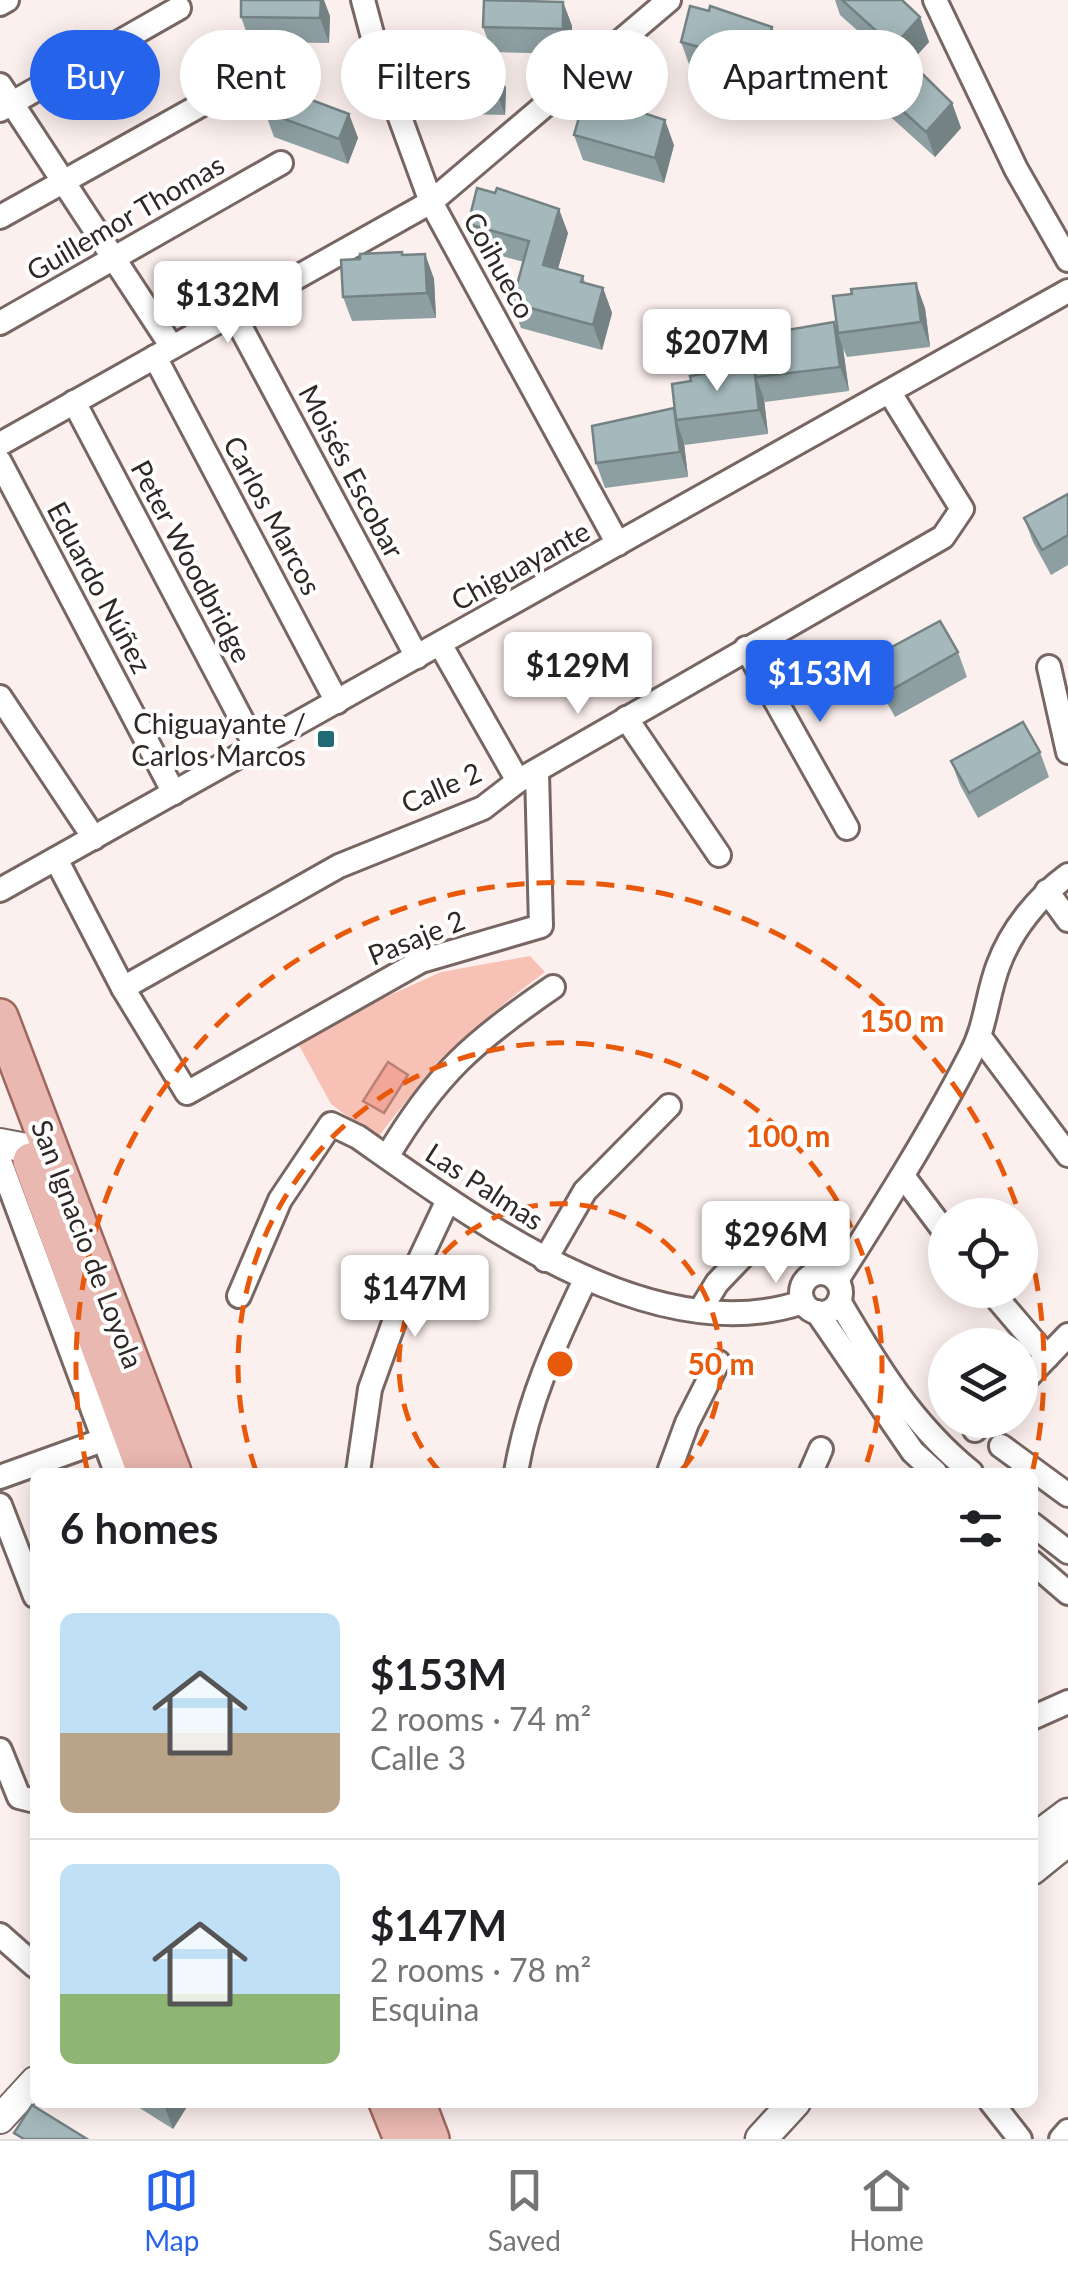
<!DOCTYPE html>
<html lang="en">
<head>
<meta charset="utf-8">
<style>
	:root { --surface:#fff; --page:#f2f2f2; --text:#202124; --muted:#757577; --line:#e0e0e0; --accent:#2563eb }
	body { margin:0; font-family:Lato,sans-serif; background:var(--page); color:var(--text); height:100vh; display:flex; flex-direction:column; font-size:38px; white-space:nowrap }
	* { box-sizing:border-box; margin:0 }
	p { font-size:32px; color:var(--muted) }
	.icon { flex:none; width:55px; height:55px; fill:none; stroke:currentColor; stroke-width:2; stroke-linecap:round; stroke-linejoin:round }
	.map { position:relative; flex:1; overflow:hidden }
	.drawer { position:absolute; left:30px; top:1468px; width:1008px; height:640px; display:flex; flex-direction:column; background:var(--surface); border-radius:15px; box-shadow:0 5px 25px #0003 }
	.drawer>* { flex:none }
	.top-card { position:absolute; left:30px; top:30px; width:1010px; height:90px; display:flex; gap:20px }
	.buttons { position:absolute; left:928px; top:1198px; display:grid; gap:20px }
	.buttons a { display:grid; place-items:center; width:110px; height:110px; border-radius:50%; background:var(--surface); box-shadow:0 5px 25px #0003; font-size:50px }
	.price { position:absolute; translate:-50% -85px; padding:0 22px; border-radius:10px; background:#fff; color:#222; font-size:32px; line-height:65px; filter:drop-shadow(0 2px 5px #0008) }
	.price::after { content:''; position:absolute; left:50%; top:60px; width:30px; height:22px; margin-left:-15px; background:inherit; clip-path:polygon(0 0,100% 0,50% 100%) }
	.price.selected { background:var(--accent); color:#fff }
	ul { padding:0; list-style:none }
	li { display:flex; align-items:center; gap:30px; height:250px; padding:0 30px }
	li+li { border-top:2px solid var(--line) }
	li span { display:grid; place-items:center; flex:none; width:280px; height:200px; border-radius:15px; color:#555 }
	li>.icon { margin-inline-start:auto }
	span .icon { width:120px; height:120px; fill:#fffc; stroke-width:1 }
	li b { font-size:42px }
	h2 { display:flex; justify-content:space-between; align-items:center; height:120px; padding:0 30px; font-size:42px }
	.chip { padding:0 35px; border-radius:45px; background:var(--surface); box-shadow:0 5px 25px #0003; font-size:35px; line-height:90px }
	.chip.selected { background:var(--accent); color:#fff }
	.tab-bar { display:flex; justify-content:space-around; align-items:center; height:140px; border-top:2px solid var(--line); background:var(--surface); font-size:28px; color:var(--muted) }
	.tab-bar a { display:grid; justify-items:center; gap:5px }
	.tab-bar .selected { color:var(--accent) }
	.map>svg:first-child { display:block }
	.green { fill:#f8c1b6 }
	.water { fill:#f2a698; stroke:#b88076; stroke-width:2.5 }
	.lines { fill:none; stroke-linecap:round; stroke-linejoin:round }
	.minor-casing { stroke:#776662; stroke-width:28 }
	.tertiary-casing { stroke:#776662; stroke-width:32 }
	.secondary-casing { stroke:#776662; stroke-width:35 }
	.primary-casing { stroke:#9e675e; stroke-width:40 }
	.minor { stroke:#fff; stroke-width:22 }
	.tertiary { stroke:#fff; stroke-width:28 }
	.secondary { stroke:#fff; stroke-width:30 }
	.primary { stroke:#e9b8b0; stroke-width:35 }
	.wall { fill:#8e9fa2 }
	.shaded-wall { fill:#748284 }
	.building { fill:#a5b9bc; stroke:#748284; stroke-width:2.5 }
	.ring { fill:none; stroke:#e8590c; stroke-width:5; stroke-dasharray:18 12 }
	.poi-dot { fill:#216b74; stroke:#fff; stroke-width:4 }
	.labels { text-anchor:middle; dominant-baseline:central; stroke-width:8; stroke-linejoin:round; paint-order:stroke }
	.street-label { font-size:28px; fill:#302827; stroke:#fff }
	.poi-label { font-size:28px; fill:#302827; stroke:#fff; text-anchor:end }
	.centre { fill:#e8590c; stroke:#fff; stroke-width:5 }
	.ring-label { font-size:30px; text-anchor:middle; font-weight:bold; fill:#e8590c; stroke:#fff; stroke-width:8; stroke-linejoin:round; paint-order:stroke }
</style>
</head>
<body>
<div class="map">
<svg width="1068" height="2139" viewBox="0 0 1068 2139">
	<rect width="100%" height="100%" fill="#fcf0ee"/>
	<path class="green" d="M530,956L545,972C474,1025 430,1067 377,1139L331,1104L295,1038L441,972Z"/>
	<path class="water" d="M388,1062L408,1075L384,1113L363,1101Z"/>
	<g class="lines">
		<defs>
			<g id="minor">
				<path d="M363,0L379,60L431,202L618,544"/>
				<path d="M935,0L1016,169L1068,260"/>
				<path d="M0,4L7,0"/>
				<path d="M0,85L172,347"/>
				<path d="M0,110L179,8"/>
				<path d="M0,217L226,91"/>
				<path d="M233,313L417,657"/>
				<path d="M0,323L281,163"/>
				<path d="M155,357L337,702"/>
				<path d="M74,402L256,747"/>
				<path d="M0,444L431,202L669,0"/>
				<path d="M0,462L174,793"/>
				<path d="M440,644L518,781"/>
				<path d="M746,648L847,828"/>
				<path d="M1049,667L1068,752"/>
				<path d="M0,697L94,838"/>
				<path d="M626,718L719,855"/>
				<path d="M56,859L123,988L187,1093L421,961L541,926L537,773"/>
				<path d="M0,890L1068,291"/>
				<path d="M1047,891L1068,920"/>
				<path d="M123,988L339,866L483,808L518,781L943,537L962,509L890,393"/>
				<path d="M980,1037L1068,1155"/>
				<path d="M387,1157C436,1074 474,1041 553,987"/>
				<path d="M0,1161L116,1472"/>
				<path d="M903,1176L945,1232"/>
				<path d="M545,1260L585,1191L669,1106"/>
				<circle cx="821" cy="1293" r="20"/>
				<path d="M837,1280C884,1206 931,1132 971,1054C986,1026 987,995 998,966C1011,930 1038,897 1068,875"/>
				<path d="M990,1290L1047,1357"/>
				<path d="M239,1296L280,1200L331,1124L358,1137C475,1219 652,1353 803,1302"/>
				<path d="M839,1301C877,1366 912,1424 971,1472"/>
				<path d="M701,1309L717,1283L762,1236"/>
				<path d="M817,1312L913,1452L935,1472"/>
				<path d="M1020,1385L1068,1335"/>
				<path d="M975,1430L985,1420"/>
				<path d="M1001,1446L1068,1495"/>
				<path d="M358,1472L370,1389L406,1289L448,1200"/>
				<path d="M516,1472C528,1402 555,1342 586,1278"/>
				<path d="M669,1472L687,1423L718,1362"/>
				<path d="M811,1472L821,1449"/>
				<path d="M0,1477L103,1440"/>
				<path d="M0,1505L35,1596"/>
				<path d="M1032,1524L1068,1552"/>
				<path d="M1032,1562L1068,1593"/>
				<path d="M1032,1718L1068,1702"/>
				<path d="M0,1750L19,1797L35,1801"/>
				<path d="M0,1935L35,1966"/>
				<path d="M991,2102L1020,2139"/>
				<path d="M1061,2139L1068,2131"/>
			</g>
			<g id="tertiary">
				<path d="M0,1143L53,1153"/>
				<path d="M0,2119L35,2081"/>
			</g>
			<g id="secondary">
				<path d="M1032,1841L1068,1814"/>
				<path d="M1032,1869L1068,1840"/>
				<path d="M761,2139L795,2102"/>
			</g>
			<g id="primary">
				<path d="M0,1017L173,1472"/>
				<path d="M31,1161L145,1472"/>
				<path d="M387,2102L402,2139"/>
				<path d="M417,2102L431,2139"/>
			</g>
		</defs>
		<use href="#minor" class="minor-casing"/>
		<use href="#tertiary" class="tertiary-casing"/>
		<use href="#secondary" class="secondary-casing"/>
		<use href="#primary" class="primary-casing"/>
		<use href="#minor" class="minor"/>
		<use href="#tertiary" class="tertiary"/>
		<use href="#secondary" class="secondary"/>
		<use href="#primary" class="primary"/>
	</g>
	<g class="wall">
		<path d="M835,0H902L920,17L929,42L910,62L952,103L961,128L935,157L873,101L864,76L884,54L840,15Z"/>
		<path d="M563,2L572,26V54L492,52L483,27Z"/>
		<path d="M330,16L329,43L250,42L241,17Z"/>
		<path d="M681,42L781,51L770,89L690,67Z"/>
		<path d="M497,63L506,88L505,115L426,113L417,88Z"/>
		<path d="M602,105L674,145L664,183L583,160L574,135Z"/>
		<path d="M265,112L349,114L358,138L348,164L274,137Z"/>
		<path d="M468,224L568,233L558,269L583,276L585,283L603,288L612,313L602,350L521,328L512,303L524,262L476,249Z"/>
		<path d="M402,252L403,255L425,254L434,279L436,318L352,321L343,297L360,259Z"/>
		<path d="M925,308L930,347L847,357L843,348L849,391L765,402L764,399L768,434L685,445L684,443L688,477L605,488L596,463L674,408L691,381L754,366L770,338L834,322L838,331Z"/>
		<path d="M1068,494V565L1051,575L1033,542L1024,518Z"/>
		<path d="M958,652L967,677L895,717L877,685L868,660Z"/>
		<path d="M1040,752L1049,777L978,818L960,785L951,761Z"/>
		<path d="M130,2102H190L173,2129Z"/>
	</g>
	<g class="shaded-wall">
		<path d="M321,0H324L330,16L329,43L320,18Z"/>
		<path d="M563,2L572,26V54L563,29Z"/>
		<path d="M920,17L929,42L903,71L894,46Z"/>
		<path d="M772,27L781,51L770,89L761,64Z"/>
		<path d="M497,63L506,88L505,115L496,90Z"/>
		<path d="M952,103L961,128L935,157L926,132Z"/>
		<path d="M349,114L358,138L348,164L339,139Z"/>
		<path d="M665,120L674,145L664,183L655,158Z"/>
		<path d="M559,209L568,233L552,290L543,265Z"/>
		<path d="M425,254L434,279L436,318L427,293Z"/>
		<path d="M916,283L925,308L930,347L921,322Z"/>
		<path d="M603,288L612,313L602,350L593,325Z"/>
		<path d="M834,322L843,348L849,391L840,367Z"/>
		<path d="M754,366L756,377L764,399L768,434L759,410Z"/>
		<path d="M676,420L684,443L688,477L680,452Z"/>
		<path d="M165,2102H190L173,2129L164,2105Z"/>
	</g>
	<g class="building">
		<path d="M241,0H321L320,18L241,17Z"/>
		<path d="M484,0L563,2V29L483,27Z"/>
		<path d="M842,0H902L920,17L894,46L952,103L926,132L864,76L892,45Z"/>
		<path d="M690,6L709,11L710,6L772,27L761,64L681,42Z"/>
		<path d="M418,61L497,63L496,90L417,88Z"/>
		<path d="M274,86L349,114L339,139L265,112Z"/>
		<path d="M584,100L602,105L604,100L665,120L655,158L574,135Z"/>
		<path d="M477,188L495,193L497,188L559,209L543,265L583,276L581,282L603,288L593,325L512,303L529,241L468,224Z"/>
		<path d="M402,252V255L425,254L427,293L343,297L341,260L360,259V254Z"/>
		<path d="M916,283L921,322L838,333L833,296L852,294L851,289Z"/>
		<path d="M834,322L840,367L756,377L752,341L770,338V333Z"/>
		<path d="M754,366L759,410L676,420L672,384L691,381L690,376Z"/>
		<path d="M674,408L680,452L596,463L592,426Z"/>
		<path d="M1068,494V535L1042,550L1024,518Z"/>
		<path d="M940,621L958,652L886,693L868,660Z"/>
		<path d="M1023,722L1040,752L969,793L951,761Z"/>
		<path d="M32,2105L87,2139H24L14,2133Z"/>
	</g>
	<g class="ring">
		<path d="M440 1472A161 161 0 1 1 680 1472"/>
		<path d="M256 1471A322 322 0 1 1 864 1471"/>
		<path d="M87 1469A484 484 0 1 1 1033 1469"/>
	</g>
	<rect class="poi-dot" x="316" y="729" width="20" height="20" rx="5"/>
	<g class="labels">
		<g class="street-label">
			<text transform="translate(125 217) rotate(-30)">Guillemor Thomas</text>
			<text transform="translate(500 265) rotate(61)">Coihueco</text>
			<text transform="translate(352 471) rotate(62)">Moisés Escobar</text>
			<text transform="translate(273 515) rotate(62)">Carlos Marcos</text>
			<text transform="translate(192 561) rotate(62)">Peter Woodbridge</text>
			<text transform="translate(520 565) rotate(-29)">Chiguayante</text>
			<text transform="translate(100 587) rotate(62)">Eduardo Núñez</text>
			<text transform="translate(441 787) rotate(-24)">Calle 2</text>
			<text transform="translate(416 937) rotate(-22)">Pasaje 2</text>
			<text transform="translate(485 1186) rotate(33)">Las Palmas</text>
			<text transform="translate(88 1244) rotate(69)">San Ignacio de Loyola</text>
		</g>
		<g class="poi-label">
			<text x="306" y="723">Chiguayante /<tspan x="306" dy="32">Carlos Marcos</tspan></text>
		</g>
	</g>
	<circle cx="560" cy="1364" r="15" class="centre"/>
	<g class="ring-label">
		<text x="902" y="1032">150 m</text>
		<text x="788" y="1147">100 m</text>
		<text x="721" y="1375">50 m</text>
	</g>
</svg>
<div class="buttons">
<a><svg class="icon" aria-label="locate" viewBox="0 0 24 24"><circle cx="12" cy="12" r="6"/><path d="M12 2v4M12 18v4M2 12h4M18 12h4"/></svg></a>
<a><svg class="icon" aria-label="layers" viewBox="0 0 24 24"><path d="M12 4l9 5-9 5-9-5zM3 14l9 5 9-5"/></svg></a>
</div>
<b class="price" style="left:228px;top:346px">$132M</b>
<b class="price" style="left:717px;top:394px">$207M</b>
<b class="price" style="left:578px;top:717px">$129M</b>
<b class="price selected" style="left:820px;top:725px">$153M</b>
<b class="price" style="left:776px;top:1286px">$296M</b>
<b class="price" style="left:415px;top:1340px">$147M</b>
<div class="top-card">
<a class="chip selected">Buy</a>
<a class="chip">Rent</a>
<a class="chip">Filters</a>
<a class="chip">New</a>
<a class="chip">Apartment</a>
</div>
<section class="drawer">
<h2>6 homes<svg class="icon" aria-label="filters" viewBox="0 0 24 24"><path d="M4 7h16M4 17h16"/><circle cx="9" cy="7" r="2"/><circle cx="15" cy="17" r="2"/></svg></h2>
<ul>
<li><span style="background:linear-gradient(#bfe0f5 60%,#b9a48a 0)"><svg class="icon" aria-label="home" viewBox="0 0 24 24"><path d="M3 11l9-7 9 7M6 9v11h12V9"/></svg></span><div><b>$153M</b><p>2 rooms · 74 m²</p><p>Calle 3</p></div></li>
<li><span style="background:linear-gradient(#bfe0f5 65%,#8fb573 0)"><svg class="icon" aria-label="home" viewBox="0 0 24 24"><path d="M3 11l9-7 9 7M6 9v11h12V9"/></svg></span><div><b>$147M</b><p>2 rooms · 78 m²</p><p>Esquina</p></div></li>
</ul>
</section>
</div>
<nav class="tab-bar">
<a class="selected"><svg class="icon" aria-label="map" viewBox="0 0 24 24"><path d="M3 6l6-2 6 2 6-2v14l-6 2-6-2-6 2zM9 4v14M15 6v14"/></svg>Map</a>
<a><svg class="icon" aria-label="saved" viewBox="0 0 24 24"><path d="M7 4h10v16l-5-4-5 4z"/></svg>Saved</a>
<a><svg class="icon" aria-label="home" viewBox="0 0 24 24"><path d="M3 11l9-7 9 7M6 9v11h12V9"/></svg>Home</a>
</nav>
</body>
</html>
